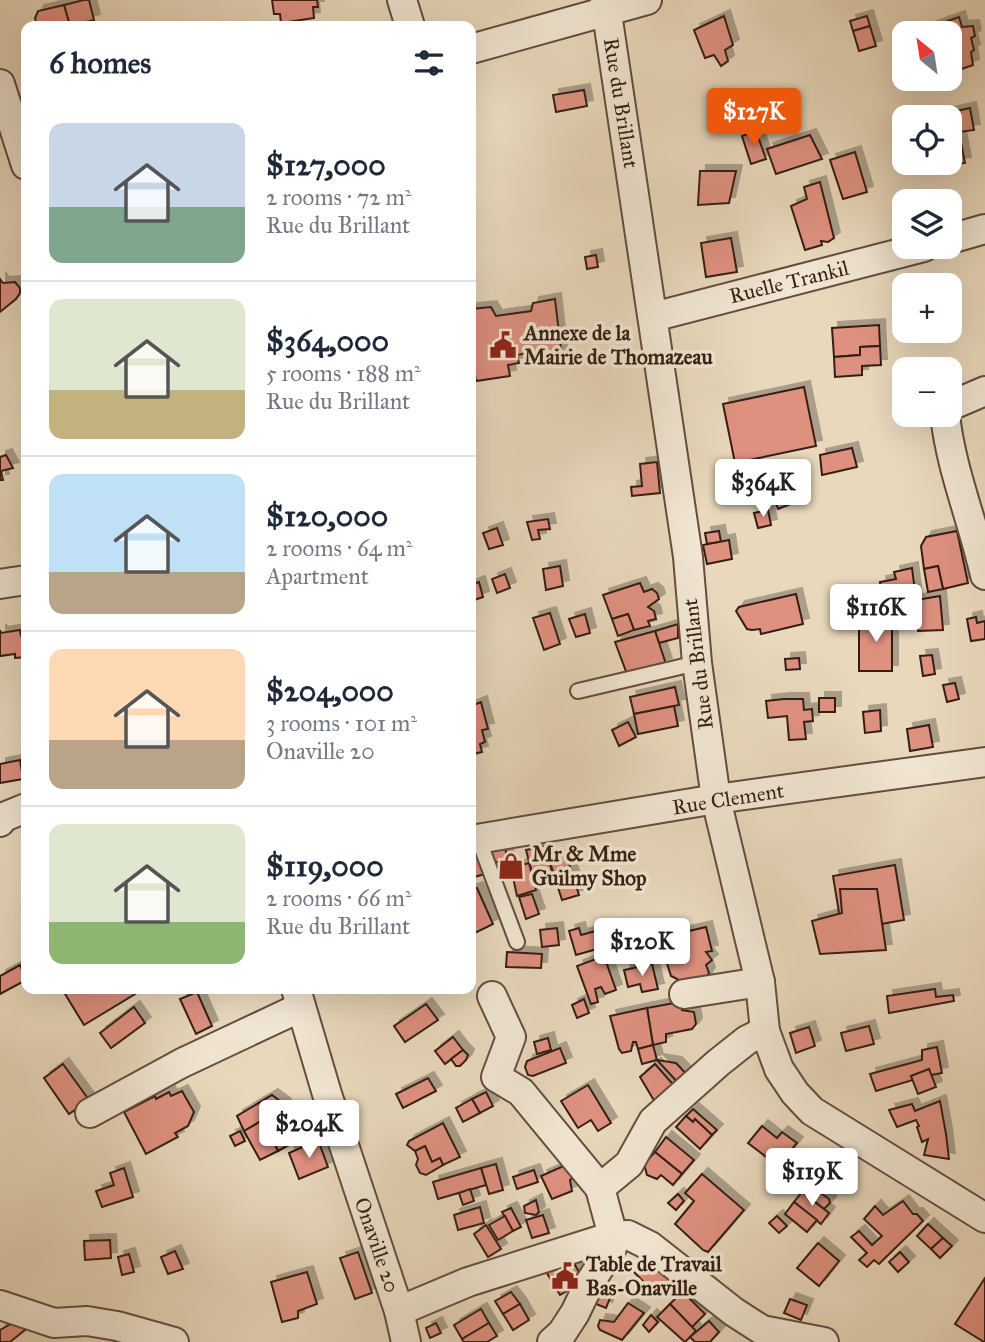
<!DOCTYPE html>
<html lang="en">
<head>
<meta charset="utf-8">
<style>
	:root { --surface:#fff; --page:#f6f6f7; --text:#1f2937; --muted:#747a83; --line:#e0e1e3; --accent:#ea580c }
	body { margin:0; font-family:"IM FELL Great Primer",serif; background:var(--page); color:var(--text); height:100vh; display:flex; flex-direction:column; font-size:26px; white-space:nowrap }
	* { box-sizing:border-box; margin:0 }
	p { font-size:23px; color:var(--muted) }
	.icon { flex:none; width:38px; height:38px; fill:none; stroke:currentColor; stroke-width:2; stroke-linecap:round; stroke-linejoin:round }
	.map { position:relative; flex:1; overflow:hidden }
	.side { position:absolute; left:21px; top:21px; width:455px; height:973px; display:flex; flex-direction:column; background:var(--surface); border-radius:14px; box-shadow:0 7px 28px #0002 }
	.side>* { flex:none }
	.needle { width:46px; rotate:330deg }
	.tools { position:absolute; left:892px; top:21px; display:grid; gap:14px }
	.tools a { display:grid; place-items:center; width:70px; height:70px; border-radius:14px; background:var(--surface); box-shadow:0 7px 28px #0002; font-size:35px }
	.price { position:absolute; translate:-50% -60px; padding:0 16px; border-radius:7px; background:#fff; color:#222; font-size:23px; line-height:46px; filter:drop-shadow(0 2px 4px #0008) }
	.price::after { content:''; position:absolute; left:50%; top:42px; width:21px; height:16px; margin-left:-10px; background:inherit; clip-path:polygon(0 0,100% 0,50% 100%) }
	.price.selected { background:var(--accent); color:#fff }
	ul { padding:0; list-style:none }
	li { display:flex; align-items:center; gap:21px; height:175px; padding:0 28px }
	li+li { border-top:2px solid var(--line) }
	li span { display:grid; place-items:center; flex:none; width:196px; height:140px; border-radius:14px; color:#555 }
	li>.icon { margin-inline-start:auto }
	span .icon { width:84px; height:84px; fill:#fffc; stroke-width:1 }
	li b { font-size:30px }
	h2 { display:flex; justify-content:space-between; align-items:center; height:84px; padding:0 28px; font-size:30px }
	.map>svg:first-child { display:block }
	.building { fill:#df9180; stroke:#361f14; stroke-width:2; filter:url(#shadow) }
	.lines { fill:none; stroke-linecap:round; stroke-linejoin:round }
	.service-casing { stroke:#634d3e; stroke-width:18 }
	.minor-casing { stroke:#634d3e; stroke-width:32 }
	.service { stroke:#f1e6d3; stroke-width:14 }
	.minor { stroke:#f1e6d3; stroke-width:28 }
	.labels { text-anchor:middle; dominant-baseline:central; stroke-width:7; stroke-linejoin:round; paint-order:stroke }
	.street-label { font-size:21px; fill:#361f14; stroke:#f1e6d3 }
	.poi-label { font-size:21px; font-weight:bold; fill:#361f14; stroke:#f1e6d3; text-anchor:start }
</style>
</head>
<body>
<div class="map">
<svg width="985" height="1342" viewBox="0 0 985 1342">
	<defs>
		<filter id="shadow"><feDropShadow dx="6" dy="-6" stdDeviation="0" flood-color="#0004"/></filter>
	</defs>
	<rect width="100%" height="100%" fill="#e9d8bc"/>
	<filter id="stains"><feTurbulence type="fractalNoise" baseFrequency=".00286" numOctaves="4"/><feColorMatrix values="0 0 0 0 .2 0 0 0 0 .09 0 0 0 0 .02 0 0 0 .5 -.17"/></filter>
	<radialGradient id="worn" r=".72"><stop offset=".6" stop-color="#630" stop-opacity="0"/><stop offset="1" stop-color="#630" stop-opacity=".3"/></radialGradient>
	<g class="building">
		<path d="M84,0H89L94,20L70,26L64,5Z"/>
		<path d="M272,0H317L318,7H313L314,18L281,23L280,14H274Z"/>
		<path d="M64,5L70,26H37L35,18L38,11Z"/>
		<path d="M724,16L733,45L725,50L728,61L721,66L714,55L705,58L694,30Z"/>
		<path d="M867,16L870,26L853,31L850,21Z"/>
		<path d="M959,17L962,27L973,26L975,36L971,38L974,50L971,52L973,65L956,71L950,51V33H945L942,23Z"/>
		<path d="M942,23L945,33H925L928,28Z"/>
		<path d="M870,26L876,46L859,51L853,31Z"/>
		<path d="M584,90L587,106L556,112L553,95Z"/>
		<path d="M970,108L974,130L959,132L965,163L923,169L921,163H950V117H930Z"/>
		<path d="M756,131L766,159L751,164L742,136Z"/>
		<path d="M810,135L822,159L776,174L767,149Z"/>
		<path d="M855,152L867,192L843,199L830,160Z"/>
		<path d="M700,171H736L729,203L698,205Z"/>
		<path d="M820,182L834,238L828,242L821,241L822,245L805,250L791,206L807,199L804,187Z"/>
		<path d="M731,238L737,272L706,277L701,243Z"/>
		<path d="M596,255L598,267L587,269L585,257Z"/>
		<path d="M0,279L3,283L15,282L20,288V293L16,299L0,312Z"/>
		<path d="M555,299L562,358L530,362L528,353L517,355L519,363L508,365L510,376L476,381L471,347V309L491,307L496,316L531,311L533,303Z"/>
		<path d="M879,325L880,346L860,347V355L834,357L832,328Z"/>
		<path d="M880,346L881,365L862,366V375L835,377L834,357L860,355V347Z"/>
		<path d="M804,387L816,446L735,463L723,404Z"/>
		<path d="M852,448L857,467L822,475L820,455Z"/>
		<path d="M6,455L13,468L1,471L3,480H0V457Z"/>
		<path d="M657,462L660,493L632,496L631,487L642,486L640,464Z"/>
		<path d="M788,479L796,502L778,509L769,485Z"/>
		<path d="M768,510L771,525L758,528L754,513Z"/>
		<path d="M548,519L550,529L538,530L540,539L532,540L527,522Z"/>
		<path d="M497,528L503,545L489,549L483,533Z"/>
		<path d="M719,531L721,542L707,544L705,533Z"/>
		<path d="M957,531L968,583L943,589L938,566L924,569L921,546L926,537Z"/>
		<path d="M729,540L732,559L707,564L703,545Z"/>
		<path d="M560,566L563,586L546,590L543,569Z"/>
		<path d="M938,566L943,589L928,592L924,569Z"/>
		<path d="M912,568L916,600L883,606L880,582L896,579L894,572Z"/>
		<path d="M505,574L510,588L497,593L492,579Z"/>
		<path d="M479,582L483,597L471,601V585Z"/>
		<path d="M640,583L644,592L652,589L657,593L659,599L648,607L654,611L656,619L648,621L650,626L634,630L628,614L612,619L603,595Z"/>
		<path d="M796,594L803,624L761,634L760,629L752,630L747,629L736,611L739,607Z"/>
		<path d="M940,596L943,630L918,631L916,600Z"/>
		<path d="M908,607L910,618L896,620L895,609Z"/>
		<path d="M550,613L560,644L544,650L533,618Z"/>
		<path d="M585,614L590,633L576,637L569,619Z"/>
		<path d="M628,614L634,630L618,636L612,619Z"/>
		<path d="M892,616V671H859V617Z"/>
		<path d="M976,617L977,623L985,621V639L971,641L967,619Z"/>
		<path d="M678,624V638L659,643L655,631Z"/>
		<path d="M0,630L1,633L20,630L21,636L26,635V657L15,658V654L0,656Z"/>
		<path d="M655,631L666,664L627,674L615,642Z"/>
		<path d="M932,655L935,674L923,676L920,656Z"/>
		<path d="M799,658L800,669L786,670L785,659Z"/>
		<path d="M955,683L959,699L947,702L943,685Z"/>
		<path d="M675,687L679,705L634,714L630,697Z"/>
		<rect x="819" y="698" width="16" height="14"/>
		<path d="M784,699H803L804,710L812,709L813,721L804,722L806,739L789,740L787,716L768,718L766,701Z"/>
		<path d="M481,702L488,729L482,730L485,742L480,744L482,752L472,754L474,759L471,760V706Z"/>
		<path d="M674,706L678,726L638,734L634,714Z"/>
		<path d="M880,710L881,731L865,733L863,712Z"/>
		<path d="M628,722L636,737L619,746L612,730Z"/>
		<path d="M929,725L933,747L910,751L907,729Z"/>
		<path d="M20,760L23,779L0,783V764Z"/>
		<path d="M504,845L508,859L494,863L490,849Z"/>
		<path d="M545,846L555,882L536,888L526,850Z"/>
		<path d="M477,852L485,874L471,878V853Z"/>
		<path d="M566,854L579,895L562,900L549,859Z"/>
		<path d="M529,863L536,890L517,896L511,868Z"/>
		<path d="M895,865L904,920L842,931L833,876Z"/>
		<path d="M477,888L493,924L471,935V890Z"/>
		<path d="M840,889H877L886,950L820,954L812,921L842,913Z"/>
		<path d="M532,894L539,914L526,919L519,897Z"/>
		<path d="M706,927L712,951L706,952L712,960L706,965L709,973L703,984L691,986L671,976L659,938Z"/>
		<path d="M557,928L559,945L542,947L540,930Z"/>
		<path d="M579,928L581,935L599,930L604,947L576,955L569,931Z"/>
		<path d="M647,943L652,964L636,967L633,954L639,952L637,946Z"/>
		<path d="M507,952L542,954L541,968L506,967Z"/>
		<path d="M604,956L616,990L605,994L601,987L595,989L598,1002L591,1004L577,966Z"/>
		<path d="M652,964L658,989L642,992L640,984L628,987L624,970Z"/>
		<path d="M20,965L26,980L0,994V976Z"/>
		<path d="M62,989H138L140,991L84,1025Z"/>
		<path d="M935,989L936,997L953,995L954,1001L889,1013L887,996Z"/>
		<path d="M197,992L212,1026L196,1034L180,999Z"/>
		<path d="M584,999L589,1013L577,1018L572,1005Z"/>
		<path d="M680,1002L682,1010L694,1012L696,1024L692,1029L666,1034V1042L653,1045L647,1008Z"/>
		<path d="M426,1004L438,1020L405,1042L394,1026Z"/>
		<path d="M134,1007L145,1023L111,1048L100,1033Z"/>
		<path d="M647,1008L653,1045L638,1049L636,1042H633L631,1051L622,1053L619,1049L610,1016Z"/>
		<path d="M869,1026L874,1044L846,1051L841,1033Z"/>
		<path d="M809,1027L815,1046L796,1053L790,1033Z"/>
		<path d="M453,1037L463,1050L445,1064L435,1051Z"/>
		<path d="M548,1038L551,1050L537,1054L534,1042Z"/>
		<path d="M653,1045L657,1060L642,1064L638,1049Z"/>
		<path d="M937,1047L942,1073L931,1075L929,1069L911,1076L913,1080L876,1091L870,1074L922,1060V1050Z"/>
		<path d="M560,1048L566,1063L533,1076L528,1075L525,1067L527,1061Z"/>
		<path d="M463,1050L468,1055L466,1060L460,1066H456L451,1059Z"/>
		<path d="M657,1060L676,1063L690,1078L681,1086Z"/>
		<path d="M63,1064L89,1100L69,1114L44,1078Z"/>
		<path d="M655,1064L678,1090L659,1109L640,1077Z"/>
		<path d="M929,1069L936,1087L918,1094L911,1076Z"/>
		<path d="M428,1078L436,1091L403,1108L396,1094Z"/>
		<path d="M588,1085L611,1123L598,1131L591,1120L578,1128L561,1101Z"/>
		<path d="M182,1091L194,1112L188,1126L175,1133L178,1137L146,1154L124,1112L155,1096L156,1099L169,1092L171,1096Z"/>
		<path d="M486,1092L493,1106L480,1113L472,1099Z"/>
		<path d="M272,1095L284,1104L290,1114L287,1121L301,1123L309,1134L278,1151L263,1120L244,1131L237,1116Z"/>
		<path d="M472,1099L480,1113L463,1122L456,1108Z"/>
		<path d="M940,1101L946,1134L949,1159L924,1155L928,1139L922,1142L917,1127L919,1126L916,1120L897,1127L889,1110L912,1104L915,1111Z"/>
		<path d="M693,1109L717,1130L712,1135L695,1119L693,1122L686,1116Z"/>
		<path d="M686,1116L693,1122L695,1119L712,1135L700,1149L676,1127Z"/>
		<path d="M263,1120L278,1151L260,1160L244,1131Z"/>
		<path d="M443,1123L460,1157L443,1165L440,1158L432,1162L425,1146L415,1151L407,1145L409,1141Z"/>
		<path d="M762,1126L777,1138L782,1132L797,1143L778,1166L748,1143Z"/>
		<path d="M240,1131L245,1141L235,1146L230,1136Z"/>
		<path d="M666,1137L694,1160L682,1174L655,1152Z"/>
		<path d="M318,1140L328,1167L299,1179L289,1153Z"/>
		<path d="M425,1146L432,1162L440,1158L443,1165L426,1175L420,1173L416,1165L418,1159L415,1151Z"/>
		<path d="M655,1152L682,1174L673,1185L661,1175L657,1179L647,1175L644,1164Z"/>
		<path d="M496,1164L503,1190L489,1194L481,1168Z"/>
		<path d="M568,1164L575,1176L570,1180L572,1191L552,1199L541,1176Z"/>
		<path d="M124,1168L133,1197L102,1207L96,1191L114,1185L110,1173Z"/>
		<path d="M481,1168L486,1185L438,1199L433,1182Z"/>
		<path d="M534,1170L538,1182L517,1189L513,1177Z"/>
		<path d="M702,1174L744,1210L708,1252L703,1250L675,1224L694,1201L685,1193Z"/>
		<path d="M470,1189L474,1201L463,1205L459,1193Z"/>
		<path d="M815,1191H818L829,1199L830,1203L824,1209L809,1197Z"/>
		<path d="M802,1192L829,1213L821,1224L794,1202Z"/>
		<path d="M678,1194L684,1201L676,1210L668,1203Z"/>
		<path d="M536,1200L539,1212L536,1215L525,1213L524,1206Z"/>
		<path d="M903,1201L913,1214H917L923,1221L879,1264L874,1260L867,1267L859,1260L867,1253L851,1237L859,1231L872,1245L882,1236L864,1219L875,1206L883,1215Z"/>
		<path d="M794,1202L817,1220L807,1232L785,1214Z"/>
		<path d="M480,1207L484,1223L458,1230L454,1215Z"/>
		<path d="M511,1208L521,1227L513,1231L502,1212Z"/>
		<path d="M543,1215L549,1233L532,1238L526,1220Z"/>
		<path d="M505,1216L513,1231L498,1240L489,1225Z"/>
		<path d="M777,1216L787,1226L779,1233L769,1223Z"/>
		<path d="M928,1224L943,1238L931,1249L917,1236Z"/>
		<path d="M486,1225L501,1249L488,1257L474,1234Z"/>
		<path d="M943,1238L952,1246L940,1258L931,1249Z"/>
		<path d="M110,1240L111,1258L85,1260L84,1241Z"/>
		<path d="M818,1243L839,1261L819,1286L797,1268Z"/>
		<path d="M175,1251L183,1269L168,1274L161,1257Z"/>
		<path d="M358,1252L372,1293L355,1299L340,1258Z"/>
		<path d="M900,1252L909,1262L898,1272L889,1262Z"/>
		<path d="M129,1254L134,1272L122,1275L118,1257Z"/>
		<path d="M650,1255L674,1282L658,1297L633,1271Z"/>
		<path d="M570,1256L584,1281L560,1295L545,1270Z"/>
		<path d="M307,1272L317,1304L298,1311V1318L282,1322L271,1282Z"/>
		<path d="M985,1278V1342H984L955,1324Z"/>
		<path d="M676,1285L705,1314L692,1327L670,1304L676,1298L670,1291Z"/>
		<path d="M597,1287L612,1293L606,1308L591,1302Z"/>
		<path d="M511,1292L520,1304L503,1314L495,1301Z"/>
		<path d="M790,1299L807,1305L801,1320L784,1313Z"/>
		<path d="M628,1303L644,1313L622,1340L600,1330L598,1326L600,1320L614,1322Z"/>
		<path d="M520,1304L529,1320L513,1330L503,1314Z"/>
		<path d="M670,1304L696,1331L685,1342L657,1317Z"/>
		<path d="M481,1309L489,1323L462,1339L454,1325Z"/>
		<path d="M651,1315L658,1322L649,1332L643,1325Z"/>
		<path d="M18,1320L30,1326L10,1342H0V1330Z"/>
		<path d="M709,1321L719,1332L710,1342H695L690,1337Z"/>
		<path d="M436,1323L441,1333L430,1338L426,1328Z"/>
		<path d="M489,1323L497,1336L487,1342H464L462,1339Z"/>
	</g>
	<g class="lines">
		<defs>
			<g id="service">
				<path d="M578,691L697,663"/>
				<path d="M482,839L484,854L517,942"/>
			</g>
			<g id="minor">
				<path d="M402,0L410,26"/>
				<path d="M605,0L688,557L697,663L716,799L760,982L765,1031L779,1069L795,1093L812,1111L985,1218"/>
				<path d="M471,49L647,0"/>
				<path d="M0,84L26,165"/>
				<path d="M950,239L985,229"/>
				<path d="M653,317L924,247"/>
				<path d="M950,406L985,391"/>
				<path d="M945,415C951,470 973,521 985,575"/>
				<path d="M0,584L26,580"/>
				<path d="M0,822L4,817L26,808"/>
				<path d="M471,840L716,799L985,762"/>
				<path d="M296,989L327,1094L399,1311L406,1342"/>
				<path d="M684,994L760,982"/>
				<path d="M492,996L511,1037L496,1077L521,1092L600,1188"/>
				<path d="M90,1113L182,1063L301,1007"/>
				<path d="M0,1305L54,1323L87,1321L117,1326L174,1342"/>
				<path d="M399,1311L468,1282L613,1236L600,1188L629,1164L653,1121L718,1063L747,1040L765,1031"/>
				<path d="M552,1342L562,1333L575,1313L589,1284L612,1248L613,1236L628,1235L650,1246L734,1312L762,1330L824,1342"/>
			</g>
		</defs>
		<use href="#service" class="service-casing"/>
		<use href="#minor" class="minor-casing"/>
		<use href="#service" class="service"/>
		<use href="#minor" class="minor"/>
	</g>
	<defs>
		<symbol id="civic-bare" viewBox="-9 -9 18 18"><path d="M-.6-6.5H3V-4.5H.6V-3L4-1V1h2V6H-6V1h2V-1L-.6-3ZM-1.2 2.5V6h2.4V2.5Z" fill="#8f2418" stroke="#f1e6d3" stroke-width="2.5" paint-order="stroke"/></symbol>
		<symbol id="shop-bare" viewBox="-9 -9 18 18"><path d="M-5-2.5h2.3a2.7 3.5 0 0 1 5.4 0H5L5.5 6h-11ZM-1.5-2.5h3a1.5 2.3 0 0 0-3 0Z" fill="#8f2418" stroke="#f1e6d3" stroke-width="2.5" paint-order="stroke"/></symbol>
	</defs>
	<g fill-rule="evenodd">
		<use href="#civic-bare" x="484" y="326" width="38" height="38"/>
		<use href="#shop-bare" x="492" y="847" width="38" height="38"/>
		<use href="#civic-bare" x="546" y="1257" width="38" height="38"/>
	</g>
	<g class="labels">
		<g class="street-label">
			<text transform="translate(621 103) rotate(81)">Rue du Brillant</text>
			<text transform="translate(789 282) rotate(-14)">Ruelle Trankil</text>
			<text transform="translate(698 664) rotate(-97)">Rue du Brillant</text>
			<text transform="translate(728 799) rotate(-9)">Rue Clement</text>
			<text transform="translate(377 1245) rotate(71)">Onaville 20</text>
		</g>
		<g class="poi-label">
			<text x="524" y="333">Annexe de la<tspan x="524" dy="24">Mairie de Thomazeau</tspan></text>
			<text x="532" y="854">Mr &amp; Mme<tspan x="532" dy="24">Guilmy Shop</tspan></text>
			<text x="586" y="1264">Table de Travail<tspan x="586" dy="24">Bas-Onaville</tspan></text>
		</g>
	</g>
	<rect width="100%" height="100%" filter="url(#stains)"/>
	<rect width="100%" height="100%" fill="url(#worn)"/>
</svg>
<div class="tools">
<a><svg class="needle" viewBox="-14 -14 28 28"><path d="M0-13l5 13h-10z" fill="#e53935"/><path d="M0 13l5-13h-10z" fill="#747a83"/></svg></a>
<a><svg class="icon" aria-label="locate" viewBox="0 0 24 24"><circle cx="12" cy="12" r="6"/><path d="M12 2v4M12 18v4M2 12h4M18 12h4"/></svg></a>
<a><svg class="icon" aria-label="layers" viewBox="0 0 24 24"><path d="M12 4l9 5-9 5-9-5zM3 14l9 5 9-5"/></svg></a>
<a>+</a>
<a>−</a>
</div>
<b class="price selected" style="left:754px;top:148px">$127K</b>
<b class="price" style="left:763px;top:519px">$364K</b>
<b class="price" style="left:876px;top:644px">$116K</b>
<b class="price" style="left:642px;top:978px">$120K</b>
<b class="price" style="left:309px;top:1160px">$204K</b>
<b class="price" style="left:812px;top:1208px">$119K</b>
<section class="side">
<h2>6 homes<svg class="icon" aria-label="filters" viewBox="0 0 24 24"><path d="M4 7h16M4 17h16"/><circle cx="9" cy="7" r="2"/><circle cx="15" cy="17" r="2"/></svg></h2>
<ul>
<li><span style="background:linear-gradient(#c9d6e8 60%,#7fa58c 0)"><svg class="icon" aria-label="home" viewBox="0 0 24 24"><path d="M3 11l9-7 9 7M6 9v11h12V9"/></svg></span><div><b>$127,000</b><p>2 rooms · 72 m²</p><p>Rue du Brillant</p></div></li>
<li><span style="background:linear-gradient(#dfe7d0 65%,#c2b280 0)"><svg class="icon" aria-label="home" viewBox="0 0 24 24"><path d="M3 11l9-7 9 7M6 9v11h12V9"/></svg></span><div><b>$364,000</b><p>5 rooms · 188 m²</p><p>Rue du Brillant</p></div></li>
<li><span style="background:linear-gradient(#bfe0f5 70%,#b9a48a 0)"><svg class="icon" aria-label="home" viewBox="0 0 24 24"><path d="M3 11l9-7 9 7M6 9v11h12V9"/></svg></span><div><b>$120,000</b><p>2 rooms · 64 m²</p><p>Apartment</p></div></li>
<li><span style="background:linear-gradient(#ffd9b3 65%,#b9a48a 0)"><svg class="icon" aria-label="home" viewBox="0 0 24 24"><path d="M3 11l9-7 9 7M6 9v11h12V9"/></svg></span><div><b>$204,000</b><p>3 rooms · 101 m²</p><p>Onaville 20</p></div></li>
<li><span style="background:linear-gradient(#dfe7d0 70%,#8fb573 0)"><svg class="icon" aria-label="home" viewBox="0 0 24 24"><path d="M3 11l9-7 9 7M6 9v11h12V9"/></svg></span><div><b>$119,000</b><p>2 rooms · 66 m²</p><p>Rue du Brillant</p></div></li>
</ul>
</section>
</div>
</body>
</html>
